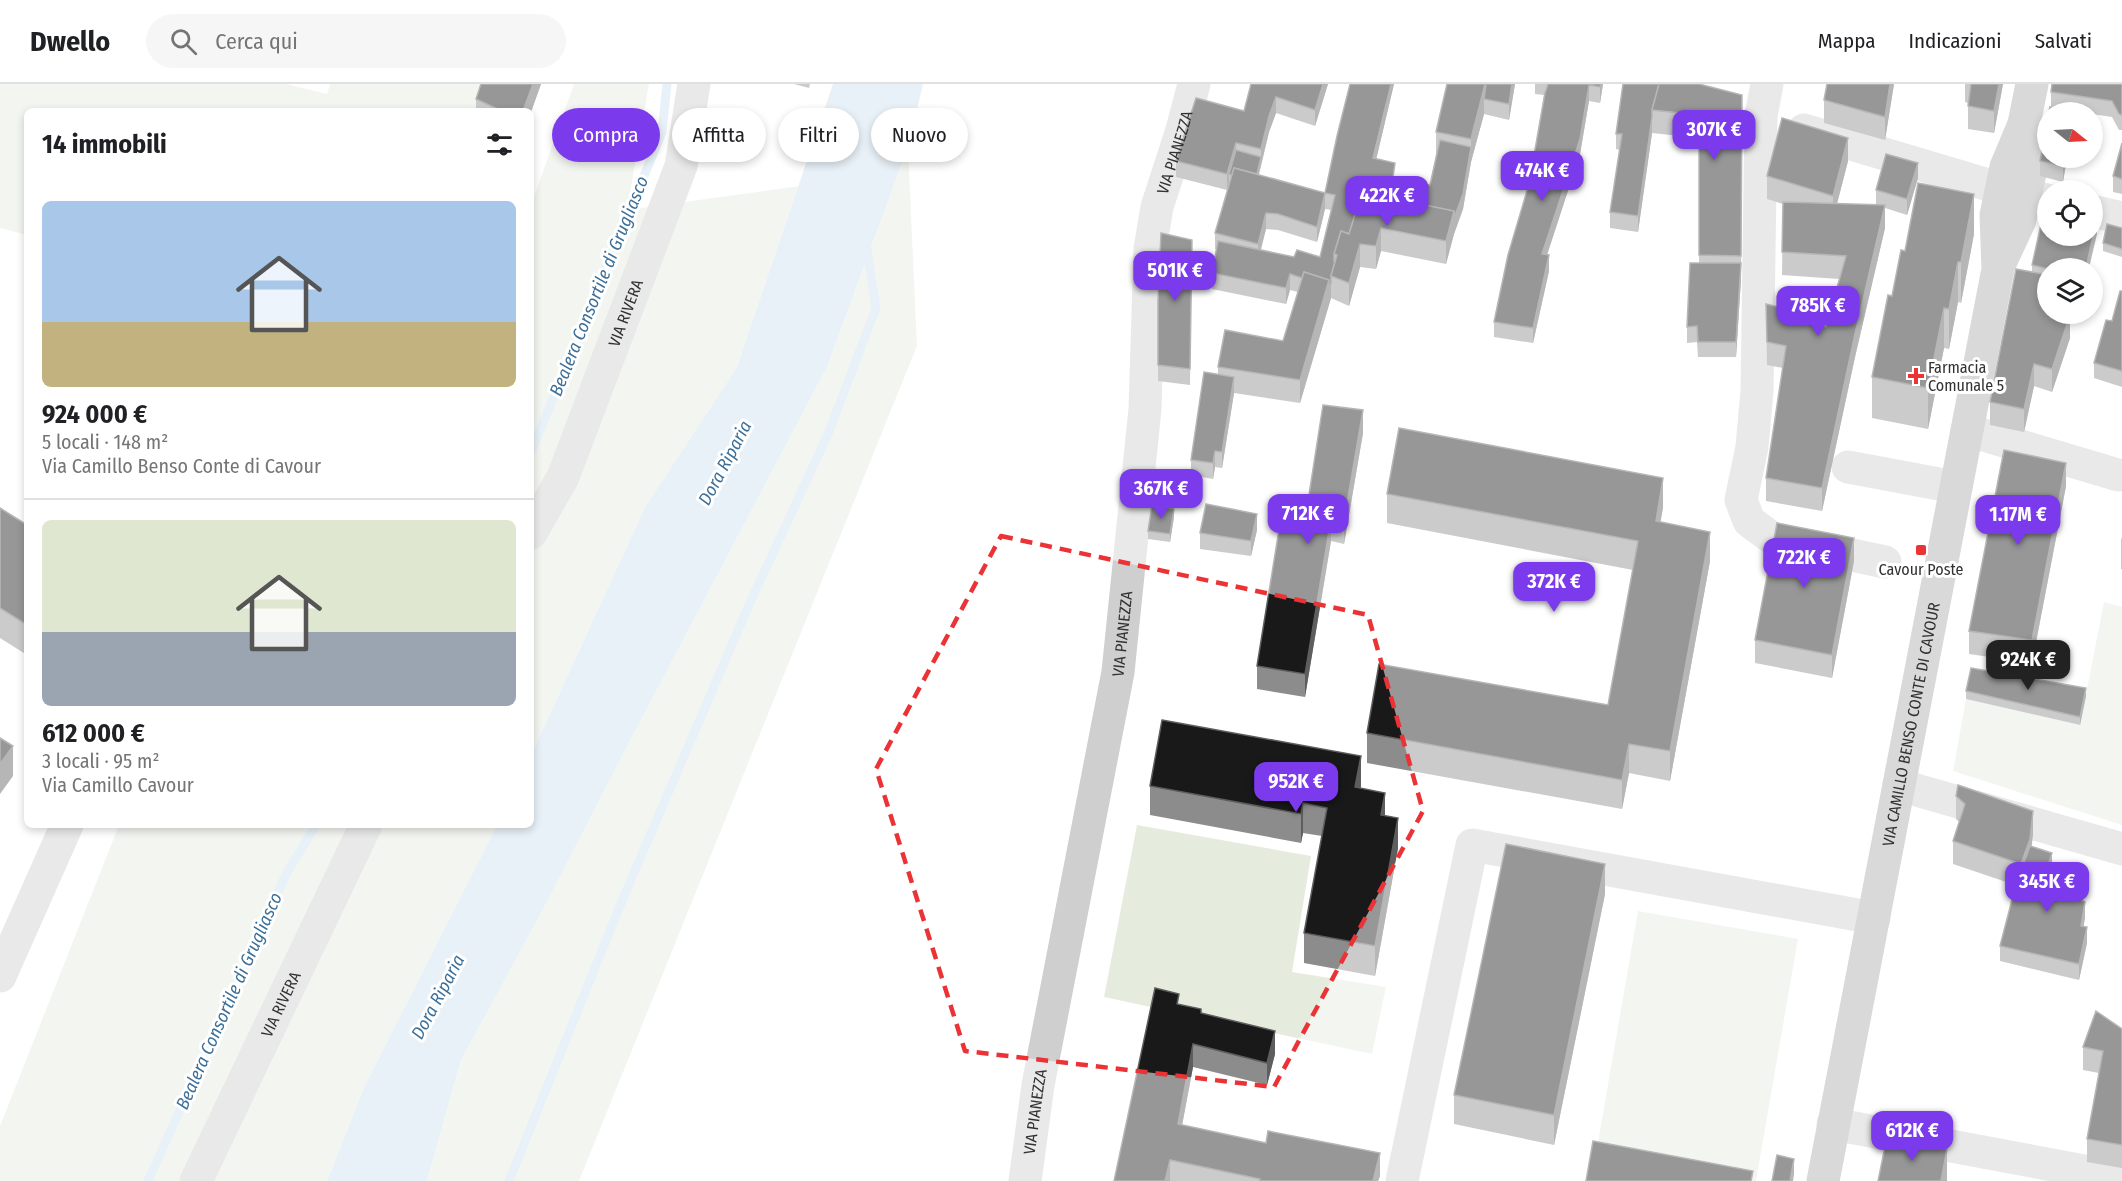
<!DOCTYPE html>
<html lang="it">
<head>
<meta charset="utf-8">
<style>
	:root { --surface:#fff; --page:#f6f6f6; --text:#202124; --muted:#757577; --line:#e0e0e0; --accent:#7c3aed }
	body { margin:0; font-family:"Fira Sans Condensed",sans-serif; background:var(--page); color:var(--text); height:100vh; display:flex; flex-direction:column; font-size:22px; white-space:nowrap }
	* { box-sizing:border-box; margin:0 }
	p { font-size:20px; color:var(--muted) }
	.icon { flex:none; width:33px; height:33px; fill:none; stroke:currentColor; stroke-width:2; stroke-linecap:round; stroke-linejoin:round }
	.map { position:relative; flex:1; overflow:hidden }
	.side { position:absolute; left:24px; top:24px; width:510px; height:720px; display:flex; flex-direction:column; background:var(--surface); border-radius:9px; box-shadow:0 3px 9px #0003 }
	.side>* { flex:none }
	.guide { position:absolute; left:552px; top:24px; width:570px; height:54px; display:flex; gap:12px }
	.needle { width:39px; rotate:108deg }
	.buttons { position:absolute; left:2037px; top:18px; display:grid; gap:12px }
	.buttons a { display:grid; place-items:center; width:66px; height:66px; border-radius:50%; background:var(--surface); box-shadow:0 3px 9px #0003; font-size:30px }
	.price { position:absolute; translate:-50% -51px; padding:0 14px; border-radius:12px; background:var(--accent); color:#fff; font-size:20px; line-height:39px; filter:drop-shadow(0 2px 3px #0008) }
	.price::after { content:''; position:absolute; left:50%; top:36px; width:18px; height:14px; margin-left:-9px; background:inherit; clip-path:polygon(0 0,100% 0,50% 100%) }
	.price.selected { background:#222; color:#fff }
	ul { padding:0; list-style:none }
	li { display:grid; align-content:center; gap:12px; height:318px; padding:0 18px }
	li+li { border-top:2px solid var(--line) }
	li span { display:grid; place-items:center; height:186px; border-radius:9px; color:#555 }
	li>.icon { margin-inline-start:auto }
	span .icon { width:108px; height:108px; fill:#fffc; stroke-width:1 }
	li b { font-size:26px }
	h2 { display:flex; justify-content:space-between; align-items:center; height:72px; padding:0 18px; font-size:26px }
	.tag { padding:0 21px; border-radius:27px; background:var(--surface); box-shadow:0 3px 9px #0003; font-size:21px; line-height:54px }
	.tag.selected { background:var(--accent); color:#fff }
	header { display:flex; align-items:center; gap:36px; box-sizing:border-box; height:84px; padding:0 30px; background:var(--surface); border-bottom:2px solid var(--line) }
	header strong { font-size:28px }
	nav { display:flex; gap:33px; margin-inline-start:auto; font-size:21px }
	.search { width:420px; height:54px; background:var(--page); display:flex; align-items:center; gap:15px; box-sizing:border-box; padding:0 21px; border-radius:33px; color:var(--muted); font-size:22px }
	.map>svg:first-child { display:block }
	.green { fill:#e5ecde }
	.water { fill:#cde0ef }
	.lines { fill:none; stroke-linecap:round; stroke-linejoin:round }
	.stream { stroke:#cde0ef; stroke-width:9 }
	.minor { stroke:#cfcfcf; stroke-width:33 }
	.major { stroke:#aaa; stroke-width:33 }
	.wall { fill:#8c8c8c }
	.shaded-wall { fill:#5e5e5e }
	.building { fill:#191919; stroke:#5e5e5e; stroke-width:1.5 }
	.marked { fill:none; stroke:#eb3336; stroke-width:4.5; stroke-dasharray:12 8; stroke-linejoin:round }
	.poi-dot { fill:#eb3336; stroke:#fff; stroke-width:2 }
	.labels { text-anchor:middle; dominant-baseline:central; stroke-width:6; stroke-linejoin:round; paint-order:stroke }
	.street-label { font-size:16px; fill:#323232; stroke:#fff }
	.poi-label { font-size:16px; fill:#323232; stroke:#fff; text-anchor:start }
	.water-label { font-size:18px; font-style:italic; fill:#3c7099; stroke:#fff }
</style>
</head>
<body>
<header>
<strong>Dwello</strong>
<div class="search"><svg class="icon" aria-label="search" viewBox="0 0 24 24"><circle cx="10" cy="10" r="6"/><path d="M15 15l6 6"/></svg>Cerca qui</div>
<nav><a>Mappa</a><a>Indicazioni</a><a>Salvati</a></nav>
</header>
<div class="map">
<svg width="2122" height="1097" viewBox="0 0 2122 1097">
	<rect width="100%" height="100%" fill="#fff"/>
	<g class="green">
		<path d="M0,0H286L327,10L330,0H489L480,27H27V151L0,144Z"/>
		<path d="M574,0H649L627,126L799,102L737,283L645,423L531,671V121Z"/>
		<path d="M908,63L917,262L579,1097H427L461,976L827,283Z"/>
		<path d="M2104,518L2122,523V741L1953,687L1966,615L2080,641Z"/>
		<path d="M119,741H497L365,1001L327,1097H0V1042Z"/>
		<path d="M1137,741L1311,772L1292,888L1386,903L1372,970L1104,913Z"/>
		<path d="M1638,827L1798,855L1756,1097H1648L1593,1087Z"/>
	</g>
	<path class="water" d="M833,0H923L908,63L827,283L625,666L544,823L461,976L427,1097H327L365,1001L497,741H531V671L645,423L737,283Z"/>
	<g class="lines">
		<g class="stream">
			<path d="M531,368L662,48L667,0"/>
			<path d="M148,1097L286,790L316,741"/>
			<path d="M509,1097L624,812L748,523L828,350L876,224L866,159"/>
		</g>
		<g class="minor">
			<path d="M1767,0L1761,32L1757,307L1752,363L1741,416L1749,437L1772,454L1885,478"/>
			<path d="M1804,46L2002,105"/>
			<path d="M2025,111L2048,116"/>
			<path d="M2092,127L2122,134"/>
			<path d="M1967,346L2118,391"/>
			<path d="M1848,383L1955,403"/>
			<path id="s1" d="M531,449L563,393L681,82L694,0"/>
			<path d="M1899,701L2122,765"/>
			<path d="M0,892L67,741"/>
			<path d="M1833,1040L2122,1094"/>
			<path id="s2" d="M196,1097L366,741"/>
			<path id="s3" d="M1025,1097L1038,1001L1118,588L1145,325L1150,165L1157,123L1182,46L1194,0"/>
			<path d="M1402,1097L1472,761L1874,834"/>
		</g>
		<g class="major">
			<path d="M2000,179L2020,136L2030,89L2024,41"/>
			<path id="s4" d="M1823,1097L1998,185L1996,131L2006,83L2024,40L2032,0"/>
		</g>
	</g>
	<g class="wall">
		<path d="M541,0L531,28V27H476V15Z"/>
		<path d="M794,0H810L809,4Z"/>
		<path d="M1251,0H1328L1315,42L1276,29L1269,48L1259,91L1325,125L1317,158L1278,146L1266,145L1261,166L1294,173H1320L1331,126L1325,125V109L1350,0H1394L1376,75L1395,94L1430,101L1436,71V48L1447,0H1515L1509,36L1484,30L1471,78L1463,125L1454,150L1446,180L1381,167L1376,185L1360,183L1349,222L1331,214L1300,319L1234,309L1222,384L1215,383L1213,395L1191,391V376L1218,291V283L1283,257L1298,208L1290,206L1286,220L1212,205V189L1216,165H1215V149L1230,98H1229L1227,106L1176,93V77L1244,27Z"/>
		<path d="M1535,0H1603L1600,19L1589,17L1580,70L1547,171L1549,187L1533,259L1494,253V238L1529,100L1544,11L1535,10Z"/>
		<path d="M1623,0L1742,11L1741,195L1736,273H1698L1697,258L1687,259V243L1699,179V54L1652,49L1638,148L1610,144V128L1620,66L1616,65V50Z"/>
		<path d="M1827,0H1894L1885,56L1824,39V16Z"/>
		<path d="M1965,0H2003L1994,49L1968,45V19L1965,18Z"/>
		<path d="M2122,0V46H2119L2112,33L2092,30V28H2085L2051,23V8Z"/>
		<path d="M2122,59V110L2113,108V92Z"/>
		<path d="M2048,74H2067L2063,98L2040,92V77Z"/>
		<path d="M1848,77L1837,120L1876,121V106L1918,94L1907,131L1885,124V144L1855,273L1822,427L1766,417V394L1783,284L1767,281L1766,220L1814,240L1826,243L1839,195L1782,191L1783,120L1767,115V92Z"/>
		<path d="M2122,144V173L2103,167V159Z"/>
		<path d="M1974,150L1961,219L1958,218L1949,265L1944,264L1928,345L1872,334V293L1892,212L1905,167Z"/>
		<path d="M2097,150L2048,184V230L2070,254L2052,308L2034,302L2024,348L1990,341V318L2032,188V181Z"/>
		<path d="M1192,156L1190,301L1158,297V217Z"/>
		<path d="M2122,207V303L2094,294V279L2112,237Z"/>
		<path d="M1363,349L1344,460L1331,457L1305,613L1257,605V582L1306,430Z"/>
		<path d="M2066,402L2032,579L1969,570V547Z"/>
		<path d="M1387,410L1663,423L1660,438L1710,477L1670,697L1629,689L1622,725L1367,679V649L1608,621L1633,486L1387,439Z"/>
		<path d="M0,424L27,441V571L0,554Z"/>
		<path d="M1174,433L1170,458L1148,455V447Z"/>
		<path d="M1257,446L1251,472L1200,465V449Z"/>
		<path d="M2122,452V485H2121V456Z"/>
		<path d="M1854,477L1832,594L1755,579V556Z"/>
		<path d="M1966,607L2086,612L2080,641L1966,615Z"/>
		<path d="M1150,702H1361L1360,704L1385,732L1398,764L1375,892L1304,879V849L1322,752L1303,749L1301,759L1150,731Z"/>
		<path d="M1956,712L2033,750L2031,762L2066,796L2082,817L2085,834L2083,842L2087,859L2079,896L2000,877V862L2034,809L2021,803L1953,780V757L1959,738L1956,735Z"/>
		<path d="M1605,810L1554,1061L1454,1040V1011Z"/>
		<path d="M1179,920L1201,929L1275,970L1267,1001L1193,983L1182,1041L1380,1092L1378,1097H1114Z"/>
		<path d="M2122,945V1084L2087,1078V1055L2099,989L2083,986V963Z"/>
	</g>
	<g class="shaded-wall">
		<path d="M533,0H541L531,28V27H523Z"/>
		<path d="M1323,0H1328L1315,42V26Z"/>
		<path d="M1391,0H1394L1373,89V74Z"/>
		<path d="M1485,0H1489L1484,15V30L1471,78L1463,125L1454,150L1446,180V157L1471,63V55Z"/>
		<path d="M1512,0H1515L1509,36V20Z"/>
		<path d="M1601,0H1603L1600,19V3Z"/>
		<path d="M1890,0H1894L1885,56V33Z"/>
		<path d="M1999,0H2003L1994,49V27Z"/>
		<path d="M1589,1V17L1580,70L1542,186V170Z"/>
		<path d="M1742,11L1741,195L1736,273V258L1741,179Z"/>
		<path d="M1276,13V29L1269,48L1255,105V97L1261,73V65L1269,32Z"/>
		<path d="M1652,33V49L1638,148V132Z"/>
		<path d="M1848,54V77L1833,135V112Z"/>
		<path d="M1236,59V74L1229,90V98L1227,106V90Z"/>
		<path d="M2065,74H2067L2063,98V82Z"/>
		<path d="M1918,79V94L1907,131V115Z"/>
		<path d="M1325,109V125L1317,158V143Z"/>
		<path d="M1974,110V150L1961,219V178Z"/>
		<path d="M1885,121V144L1855,273L1822,427V404L1855,250Z"/>
		<path d="M1266,129V145L1258,175V160Z"/>
		<path d="M2097,134V150L2089,184H2086Z"/>
		<path d="M1381,144V167L1376,185V162Z"/>
		<path d="M1360,160V183L1349,222V199Z"/>
		<path d="M1549,171V187L1533,259V244Z"/>
		<path d="M1958,178V218L1949,265V225Z"/>
		<path d="M1290,190V206L1286,220V204Z"/>
		<path d="M1329,196L1331,199V214L1300,319V296Z"/>
		<path d="M1944,224V264L1928,345V304Z"/>
		<path d="M2070,231V254L2052,308V285Z"/>
		<path d="M2034,280V302L2024,348V325Z"/>
		<path d="M1234,293V309L1222,384V368Z"/>
		<path d="M1363,326V349L1344,460V437Z"/>
		<path d="M1215,367V383L1213,395V379Z"/>
		<path d="M2066,379V402L2032,579V556Z"/>
		<path d="M1663,394V423L1656,467V437Z"/>
		<path d="M1174,425V433L1170,458V450Z"/>
		<path d="M1257,430V446L1251,472V457Z"/>
		<path d="M1331,435V457L1305,613V590Z"/>
		<path d="M1710,448V477L1670,697V667Z"/>
		<path d="M1854,454V477L1832,594V571Z"/>
		<path d="M2086,604V612L2080,641V633Z"/>
		<path d="M1629,660V689L1622,725V696Z"/>
		<path d="M13,662V692L0,710V680Z"/>
		<path d="M1361,672V702L1355,732V703Z"/>
		<path d="M1385,709V738L1381,731Z"/>
		<path d="M1303,719V749L1301,759V730Z"/>
		<path d="M2033,727V750L2030,778L2021,787V780Z"/>
		<path d="M1398,734V764L1375,892V862Z"/>
		<path d="M2052,769V785L2048,781Z"/>
		<path d="M1605,780V810L1554,1061V1031Z"/>
		<path d="M2085,818V834L2081,857V842Z"/>
		<path d="M2087,843V859L2079,896V880Z"/>
		<path d="M1275,947V970L1267,1001V979Z"/>
		<path d="M1193,960V983L1178,1063V1040Z"/>
		<path d="M1947,1065V1097H1941Z"/>
		<path d="M1380,1069V1092L1378,1097H1373Z"/>
		<path d="M1794,1075V1090L1793,1097H1790Z"/>
		<path d="M1170,1076V1097H1165Z"/>
	</g>
	<g class="building">
		<path d="M481,0H533L523,27H502L476,15Z"/>
		<path d="M1251,0H1323L1315,26L1276,13L1269,32L1261,65L1236,59L1227,90L1176,77L1196,14L1244,27Z"/>
		<path d="M1350,0H1391L1373,74L1395,79L1393,93L1430,101L1440,56L1471,63L1463,110L1454,134V127L1362,108L1349,150L1341,147L1334,170V177H1335L1331,192V199L1329,203V196L1304,188L1302,194L1290,190L1286,204L1212,189L1218,157L1294,173L1297,166L1320,173L1335,111L1325,109L1337,52Z"/>
		<path d="M1447,0H1485L1471,55L1436,48Z"/>
		<path d="M1486,0H1512L1509,20L1484,15Z"/>
		<path d="M1548,0H1601L1600,3L1589,1L1580,55L1542,170L1549,171L1533,244L1494,238L1508,171L1529,100L1545,9Z"/>
		<path d="M1623,0H1659L1652,26V33L1638,132L1610,128L1622,50H1616Z"/>
		<path d="M1659,0H1699L1742,11L1741,172L1699,171V31L1652,26Z"/>
		<path d="M1827,0H1890L1885,33L1824,16Z"/>
		<path d="M1971,0H1999L1994,27L1968,22Z"/>
		<path d="M2052,0H2122V31L2119,30L2112,17L2051,8Z"/>
		<path d="M2050,23L2069,28H2049Z"/>
		<path d="M1782,34L1848,54L1833,112L1767,92Z"/>
		<path d="M2048,37V74H2065L2063,82L2040,77Z"/>
		<path d="M2122,59V95L2113,92Z"/>
		<path d="M1236,66L1261,73L1257,90L1234,84L1232,91L1229,90Z"/>
		<path d="M1886,70L1918,79L1907,115L1876,106Z"/>
		<path d="M1234,84L1325,109L1317,143L1278,130L1266,129L1258,160L1215,149Z"/>
		<path d="M1918,99L1974,110L1961,178H1958L1949,225L1944,224L1928,304L1872,293L1888,211L1892,212L1901,166L1905,167Z"/>
		<path d="M1362,108L1454,127L1446,157L1381,144L1376,162L1360,160L1349,199L1331,192L1337,171L1334,170L1341,147L1349,150Z"/>
		<path d="M1783,118L1885,121L1855,250L1822,404L1766,394L1786,262L1767,258L1766,220L1813,231L1814,240L1826,243L1846,172L1782,168Z"/>
		<path d="M2045,122L2048,123V152H2092V133L2097,134L2086,184L2048,185L2032,181Z"/>
		<path d="M2107,140L2122,144V165L2103,159Z"/>
		<path d="M1161,149L1192,156L1190,285L1158,281V217Z"/>
		<path d="M1690,179H1741L1736,258H1698L1697,242L1687,243Z"/>
		<path d="M2016,185L2048,191V215L2046,225H2048V230H2063L2070,231L2052,285L2034,280L2024,325L1990,318Z"/>
		<path d="M1304,188L1329,196L1300,296L1218,283L1225,246L1283,257Z"/>
		<path d="M2120,207H2122V287L2094,279L2106,236L2112,237Z"/>
		<path d="M1204,288L1234,293L1222,368L1215,367L1213,379L1191,376Z"/>
		<path d="M1323,321L1363,326L1344,437L1331,435L1305,590L1257,582L1282,427L1306,430Z"/>
		<path d="M1399,344L1663,394L1656,437L1710,448L1670,667L1629,660L1622,696L1367,649L1379,580L1608,621L1638,457L1387,410Z"/>
		<path d="M2004,366L2066,379L2032,556L1969,547Z"/>
		<path d="M1206,420L1257,430L1251,457L1200,449Z"/>
		<path d="M1152,421L1174,425L1170,450L1148,447Z"/>
		<path d="M0,424L27,441V541L0,524Z"/>
		<path d="M1777,439L1854,454L1832,571L1755,556Z"/>
		<path d="M1971,584L2086,604L2080,633L1966,607Z"/>
		<path d="M1162,636L1361,672L1355,703L1385,709L1381,731L1398,734L1375,862L1304,849L1327,724L1303,719L1301,730L1150,702Z"/>
		<path d="M0,654L13,662L0,680Z"/>
		<path d="M1958,701L2033,727L2030,755L2021,780L1953,757L1965,720L1956,712Z"/>
		<path d="M1506,760L1605,780L1554,1031L1454,1011Z"/>
		<path d="M2030,762L2052,769L2048,781L2066,787L2064,795L2066,796L2073,794L2079,798L2082,804L2081,811L2078,814L2085,818L2081,842L2087,843L2079,880L2000,862L2014,808L2034,810L2038,795L2021,787Z"/>
		<path d="M1155,904L1179,910L1177,920L1201,925V929L1275,947L1267,979L1193,960L1178,1040L1266,1059L1268,1047L1380,1069L1373,1097H1259L1260,1095L1170,1076L1165,1097H1114Z"/>
		<path d="M2096,927L2122,945V1061L2087,1055L2103,967L2083,963Z"/>
		<path d="M1887,1053L1947,1065L1941,1097H1878Z"/>
		<path d="M1593,1057L1753,1087L1751,1097H1586Z"/>
		<path d="M1777,1071L1794,1075L1790,1097H1772Z"/>
	</g>
	<path d="M0 0H2122V1097H0ZM1001,452L1368,531L1423,727L1274,1003L965,967L876,685Z" fill="#fff" fill-opacity=".55" fill-rule="evenodd"/>
	<path class="marked" d="M1001,452L1368,531L1423,727L1274,1003L965,967L876,685Z"/>
	<g class="poi-dot">
		<path d="M1913 283h6v6h6v6h-6v6h-6v-6h-6v-6h6z"/>
		<rect x="1915" y="460" width="12" height="12" rx="3"/>
	</g>
	<g class="labels">
		<g class="street-label">
			<text stroke="none"><textPath href="#s3" startOffset="1042">VIA PIANEZZA</textPath></text>
			<text stroke="none"><textPath href="#s1" startOffset="240">VIA RIVERA</textPath></text>
			<text stroke="none"><textPath href="#s3" startOffset="556">VIA PIANEZZA</textPath></text>
			<text stroke="none"><textPath href="#s4" startOffset="465">VIA CAMILLO BENSO CONTE DI CAVOUR</textPath></text>
			<text stroke="none"><textPath href="#s2" startOffset="196">VIA RIVERA</textPath></text>
			<text stroke="none"><textPath href="#s3" startOffset="70">VIA PIANEZZA</textPath></text>
		</g>
		<g class="poi-label">
			<text x="1928" y="283">Farmacia<tspan x="1928" dy="18">Comunale 5</tspan></text>
			<text x="1921" y="485" text-anchor="middle">Cavour Poste</text>
		</g>
		<g class="water-label">
			<text transform="translate(599 202) rotate(-68)">Bealera Consortile di Grugliasco</text>
			<text transform="translate(725 379) rotate(-62)">Dora Riparia</text>
			<text transform="translate(438 913) rotate(-62)">Dora Riparia</text>
			<text transform="translate(229 917) rotate(-66)">Bealera Consortile di Grugliasco</text>
		</g>
	</g>
</svg>
<div class="buttons">
<a><svg class="needle" viewBox="-14 -14 28 28"><path d="M0-13l5 13h-10z" fill="#e53935"/><path d="M0 13l5-13h-10z" fill="#757577"/></svg></a>
<a><svg class="icon" aria-label="locate" viewBox="0 0 24 24"><circle cx="12" cy="12" r="6"/><path d="M12 2v4M12 18v4M2 12h4M18 12h4"/></svg></a>
<a><svg class="icon" aria-label="layers" viewBox="0 0 24 24"><path d="M12 4l9 5-9 5-9-5zM3 14l9 5 9-5"/></svg></a>
</div>
<b class="price" style="left:1714px;top:77px">307K €</b>
<b class="price" style="left:1542px;top:118px">474K €</b>
<b class="price" style="left:1387px;top:143px">422K €</b>
<b class="price" style="left:1175px;top:218px">501K €</b>
<b class="price" style="left:1818px;top:253px">785K €</b>
<b class="price" style="left:1161px;top:436px">367K €</b>
<b class="price" style="left:1308px;top:461px">712K €</b>
<b class="price" style="left:2018px;top:462px">1.17M €</b>
<b class="price" style="left:1804px;top:505px">722K €</b>
<b class="price" style="left:1554px;top:529px">372K €</b>
<b class="price selected" style="left:2028px;top:607px">924K €</b>
<b class="price" style="left:1296px;top:729px">952K €</b>
<b class="price" style="left:2047px;top:829px">345K €</b>
<b class="price" style="left:1912px;top:1078px">612K €</b>
<div class="guide">
<a class="tag selected">Compra</a>
<a class="tag">Affitta</a>
<a class="tag">Filtri</a>
<a class="tag">Nuovo</a>
</div>
<section class="side">
<h2>14 immobili<svg class="icon" aria-label="filters" viewBox="0 0 24 24"><path d="M4 7h16M4 17h16"/><circle cx="9" cy="7" r="2"/><circle cx="15" cy="17" r="2"/></svg></h2>
<ul>
<li><span style="background:linear-gradient(#a9c7e8 65%,#c2b280 0)"><svg class="icon" aria-label="home" viewBox="0 0 24 24"><path d="M3 11l9-7 9 7M6 9v11h12V9"/></svg></span><div><b>924 000 €</b><p>5 locali · 148 m²</p><p>Via Camillo Benso Conte di Cavour</p></div></li>
<li><span style="background:linear-gradient(#dfe7d0 60%,#9aa5b1 0)"><svg class="icon" aria-label="home" viewBox="0 0 24 24"><path d="M3 11l9-7 9 7M6 9v11h12V9"/></svg></span><div><b>612 000 €</b><p>3 locali · 95 m²</p><p>Via Camillo Cavour</p></div></li>
</ul>
</section>
</div>
</body>
</html>
